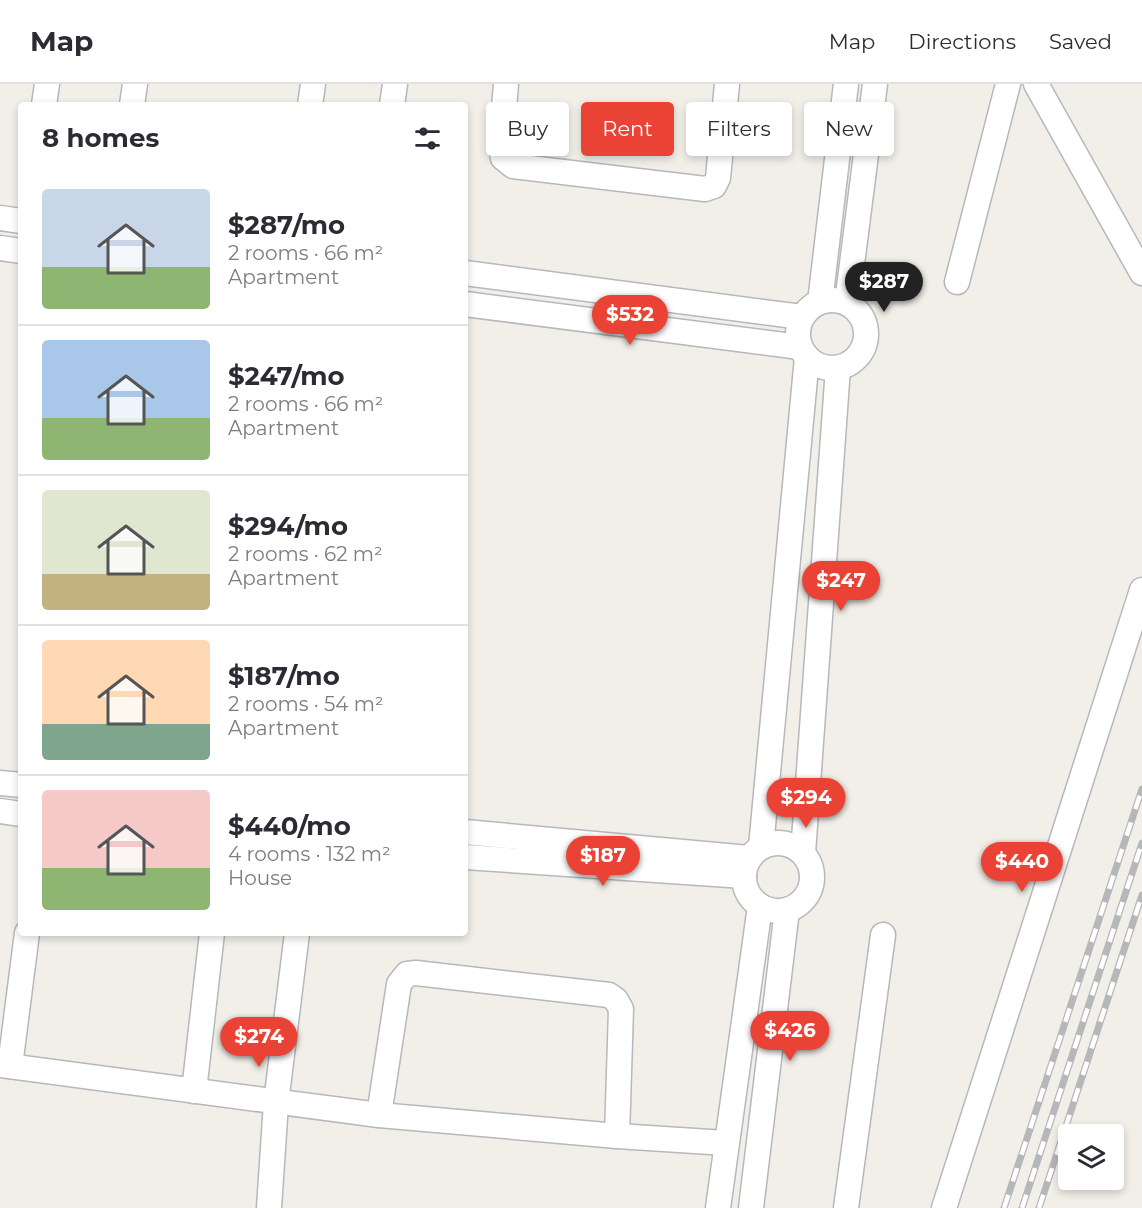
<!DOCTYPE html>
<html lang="en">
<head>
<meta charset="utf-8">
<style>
	:root { --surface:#fff; --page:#f2f2f3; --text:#2b2b33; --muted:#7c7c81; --line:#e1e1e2; --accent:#ea4335 }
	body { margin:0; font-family:Montserrat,sans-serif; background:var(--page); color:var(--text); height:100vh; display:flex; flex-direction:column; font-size:22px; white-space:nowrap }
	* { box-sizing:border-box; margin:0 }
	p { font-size:20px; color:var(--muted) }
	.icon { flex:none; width:33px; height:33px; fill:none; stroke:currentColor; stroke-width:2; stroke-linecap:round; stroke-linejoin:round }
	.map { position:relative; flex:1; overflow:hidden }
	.details { position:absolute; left:18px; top:18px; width:450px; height:834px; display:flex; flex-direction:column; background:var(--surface); border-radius:6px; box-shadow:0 3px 9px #0003 }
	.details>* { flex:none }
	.top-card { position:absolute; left:486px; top:18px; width:566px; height:54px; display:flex; gap:12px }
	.controls { position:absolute; left:1058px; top:1040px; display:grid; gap:12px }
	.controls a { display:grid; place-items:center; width:66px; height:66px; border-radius:6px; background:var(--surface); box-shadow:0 3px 9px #0003; font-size:30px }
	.price { position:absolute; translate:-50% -51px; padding:0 14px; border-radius:21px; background:var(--accent); color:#fff; font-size:20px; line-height:39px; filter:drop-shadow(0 2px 3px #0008) }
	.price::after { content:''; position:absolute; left:50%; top:36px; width:18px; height:14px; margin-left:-9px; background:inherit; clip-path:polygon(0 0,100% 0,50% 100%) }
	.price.active { background:#222; color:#fff }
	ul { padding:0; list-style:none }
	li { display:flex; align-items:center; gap:18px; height:150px; padding:0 24px }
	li+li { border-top:2px solid var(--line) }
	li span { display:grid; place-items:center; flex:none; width:168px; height:120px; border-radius:6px; color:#555 }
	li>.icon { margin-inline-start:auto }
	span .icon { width:72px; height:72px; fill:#fffc; stroke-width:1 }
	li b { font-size:26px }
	h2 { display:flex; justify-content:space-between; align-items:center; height:72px; padding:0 24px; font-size:26px }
	.pill { padding:0 21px; border-radius:6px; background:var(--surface); box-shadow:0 3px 9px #0003; font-size:21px; line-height:54px }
	.pill.active { background:var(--accent); color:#fff }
	header { display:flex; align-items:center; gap:36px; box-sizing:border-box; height:84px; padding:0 30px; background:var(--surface); border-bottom:2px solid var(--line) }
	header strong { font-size:28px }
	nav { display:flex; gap:33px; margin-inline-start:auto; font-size:21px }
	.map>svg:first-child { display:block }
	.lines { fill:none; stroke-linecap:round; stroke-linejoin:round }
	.minor-casing { stroke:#b5b8bc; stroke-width:27 }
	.minor { stroke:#fff; stroke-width:24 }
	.rail-casing { stroke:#b6b7b8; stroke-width:7 }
	.rail { stroke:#fff; stroke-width:4.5; stroke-dasharray:14; stroke-linecap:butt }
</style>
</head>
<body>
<header>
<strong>Map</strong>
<nav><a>Map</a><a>Directions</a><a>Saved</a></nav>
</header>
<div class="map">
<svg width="1142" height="1124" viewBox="0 0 1142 1124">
	<rect width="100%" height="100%" fill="#f1efe8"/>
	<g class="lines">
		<defs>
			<g id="minor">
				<path d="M506,0L501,62L503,74L513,82L705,105L714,102L718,94L727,0"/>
				<path d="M1036,0L1142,189"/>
				<path d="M44,21L47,0"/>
				<path d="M132,21L135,0"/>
				<path d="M310,21L313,0"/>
				<path d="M392,21L395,0"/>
				<path d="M0,134L21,137"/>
				<path d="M0,164L21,167"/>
				<path d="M465,189L802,233"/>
				<path d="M957,198L1008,0"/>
				<circle cx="832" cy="250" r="34"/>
				<path d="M820,218L846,0"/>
				<path d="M847,219L875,0"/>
				<path d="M465,220L800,263"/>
				<path d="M0,699L21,701"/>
				<path d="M0,727L21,730"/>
				<path d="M465,748L749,774"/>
				<circle cx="778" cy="793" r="34"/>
				<path d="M761,763L807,273"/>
				<path d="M803,769L838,284"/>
				<path d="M465,773L744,792"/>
				<path d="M0,981L379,1031L617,1052L726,1059"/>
				<path d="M10,982L27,849"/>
				<path d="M194,1007L212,849"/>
				<path d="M379,1031L399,900L407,890L416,889L609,911L616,916L621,925L617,1052"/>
				<path d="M269,1124L276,1019L297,849"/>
				<path d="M718,1124L760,822"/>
				<path d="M751,1124L787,826"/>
				<path d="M846,1124L883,851"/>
				<path d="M944,1124L1142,506"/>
			</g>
		</defs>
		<use href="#minor" class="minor-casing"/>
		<use href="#minor" class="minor"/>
		<defs>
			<g id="rail">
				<path d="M1004,1124L1142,705"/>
				<path d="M1022,1124L1142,759"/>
				<path d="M1039,1124L1142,811"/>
			</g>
		</defs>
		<use href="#rail" class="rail-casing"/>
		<use href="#rail" class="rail"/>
	</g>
</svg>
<div class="controls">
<a><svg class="icon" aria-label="layers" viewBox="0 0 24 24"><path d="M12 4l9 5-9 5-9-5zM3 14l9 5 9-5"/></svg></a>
</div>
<b class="price active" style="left:884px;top:229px">$287</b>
<b class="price" style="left:630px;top:262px">$532</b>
<b class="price" style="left:841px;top:528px">$247</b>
<b class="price" style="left:806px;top:745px">$294</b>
<b class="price" style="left:603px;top:803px">$187</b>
<b class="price" style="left:1022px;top:809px">$440</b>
<b class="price" style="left:790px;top:978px">$426</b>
<b class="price" style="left:259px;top:984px">$274</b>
<div class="top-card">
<a class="pill">Buy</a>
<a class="pill active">Rent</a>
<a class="pill">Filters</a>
<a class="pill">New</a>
</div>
<section class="details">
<h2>8 homes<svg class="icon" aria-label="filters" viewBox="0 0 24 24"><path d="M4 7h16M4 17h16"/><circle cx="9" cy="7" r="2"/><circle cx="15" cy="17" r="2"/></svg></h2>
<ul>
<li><span style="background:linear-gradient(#c9d6e8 65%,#8fb573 0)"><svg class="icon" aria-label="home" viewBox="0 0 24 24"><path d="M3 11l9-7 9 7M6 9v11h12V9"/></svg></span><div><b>$287/mo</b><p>2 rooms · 66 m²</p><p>Apartment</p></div></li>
<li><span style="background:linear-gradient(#a9c7e8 65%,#8fb573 0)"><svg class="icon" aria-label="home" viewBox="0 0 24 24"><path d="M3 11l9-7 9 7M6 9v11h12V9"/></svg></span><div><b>$247/mo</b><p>2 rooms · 66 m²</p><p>Apartment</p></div></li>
<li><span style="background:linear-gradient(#dfe7d0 70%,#c2b280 0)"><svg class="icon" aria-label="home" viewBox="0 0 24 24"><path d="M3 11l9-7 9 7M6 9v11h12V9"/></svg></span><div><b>$294/mo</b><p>2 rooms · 62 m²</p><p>Apartment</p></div></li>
<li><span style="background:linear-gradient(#ffd9b3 70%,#7fa58c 0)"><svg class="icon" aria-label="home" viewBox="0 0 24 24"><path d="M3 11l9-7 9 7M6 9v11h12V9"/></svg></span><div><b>$187/mo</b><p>2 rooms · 54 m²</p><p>Apartment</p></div></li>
<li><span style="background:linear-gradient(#f6c9c9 65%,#8fb573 0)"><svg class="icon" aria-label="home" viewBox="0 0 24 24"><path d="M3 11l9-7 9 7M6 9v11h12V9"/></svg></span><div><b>$440/mo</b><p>4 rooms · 132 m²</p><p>House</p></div></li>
</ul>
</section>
</div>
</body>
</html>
